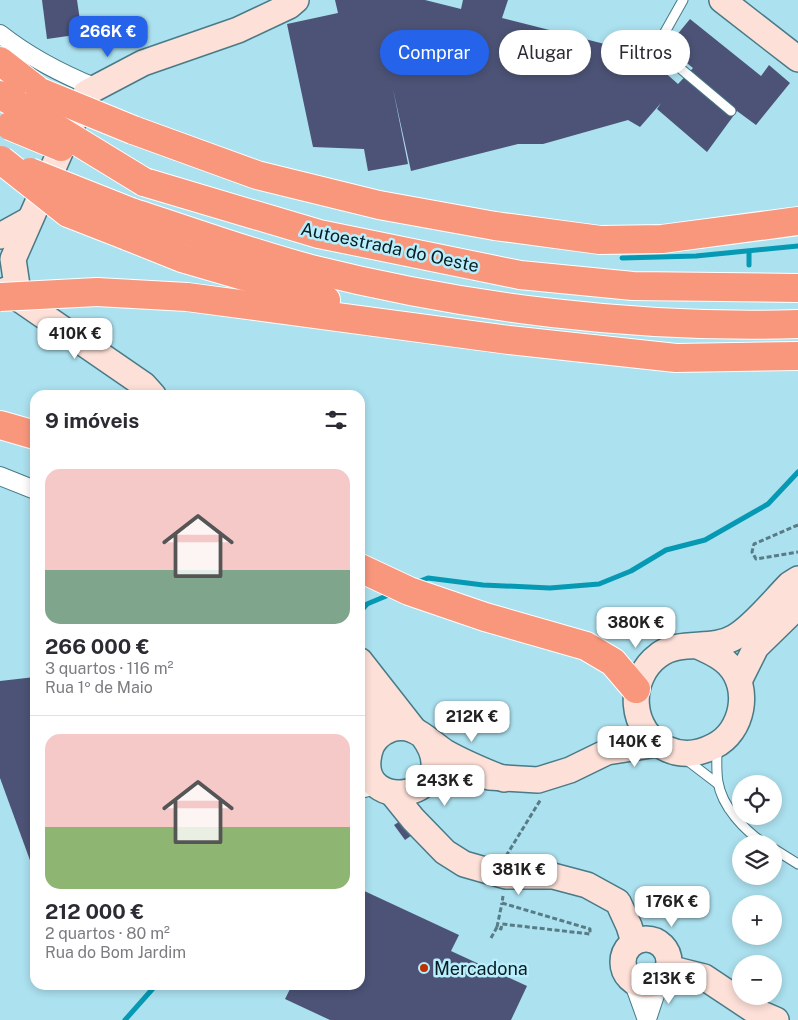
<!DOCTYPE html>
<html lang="pt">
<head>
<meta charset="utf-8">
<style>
	:root { --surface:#fff; --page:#f7f7f7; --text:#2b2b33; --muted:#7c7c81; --line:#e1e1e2; --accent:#2563eb }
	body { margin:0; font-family:"Public Sans",sans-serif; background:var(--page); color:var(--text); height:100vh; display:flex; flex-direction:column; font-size:19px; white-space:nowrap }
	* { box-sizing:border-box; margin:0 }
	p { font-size:16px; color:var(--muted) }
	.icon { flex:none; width:28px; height:28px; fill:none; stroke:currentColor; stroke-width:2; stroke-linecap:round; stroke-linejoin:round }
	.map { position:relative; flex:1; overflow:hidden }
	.panel { position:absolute; left:30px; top:390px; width:335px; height:600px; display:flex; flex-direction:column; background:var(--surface); border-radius:15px; box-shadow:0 2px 8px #0003 }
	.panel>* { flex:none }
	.guide { position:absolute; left:380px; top:30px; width:342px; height:45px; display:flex; gap:10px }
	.buttons { position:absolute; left:732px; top:775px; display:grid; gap:10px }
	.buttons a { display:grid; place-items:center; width:50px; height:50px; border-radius:50%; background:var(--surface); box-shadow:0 2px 8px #0003; font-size:25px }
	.price { position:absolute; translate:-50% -42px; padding:0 11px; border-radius:10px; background:#fff; color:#222; font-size:16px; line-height:32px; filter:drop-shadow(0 1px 2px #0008) }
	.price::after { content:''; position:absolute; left:50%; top:30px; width:15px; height:11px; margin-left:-8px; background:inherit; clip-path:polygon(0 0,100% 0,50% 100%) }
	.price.on { background:var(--accent); color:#fff }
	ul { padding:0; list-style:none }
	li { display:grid; align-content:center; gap:10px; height:265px; padding:0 15px }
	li+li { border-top:1px solid var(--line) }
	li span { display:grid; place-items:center; height:155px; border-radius:15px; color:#555 }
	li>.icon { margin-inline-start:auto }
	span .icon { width:90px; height:90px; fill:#fffc; stroke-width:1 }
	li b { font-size:21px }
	h2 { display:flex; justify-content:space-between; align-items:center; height:60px; padding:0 15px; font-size:21px }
	.pill { padding:0 18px; border-radius:22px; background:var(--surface); box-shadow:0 2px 8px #0003; font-size:18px; line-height:45px }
	.pill.on { background:var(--accent); color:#fff }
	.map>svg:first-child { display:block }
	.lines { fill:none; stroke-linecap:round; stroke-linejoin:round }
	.stream { stroke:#0599b3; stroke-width:5 }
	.building { fill:#4c5376 }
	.lane-casing { stroke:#487a87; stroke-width:11 }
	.street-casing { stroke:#487a87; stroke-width:20 }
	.secondary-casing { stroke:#487a87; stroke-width:28 }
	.highway-casing { stroke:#fff; stroke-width:30 }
	.path { stroke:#587c86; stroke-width:3; stroke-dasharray:5 2.5; stroke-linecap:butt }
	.lane { stroke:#fff; stroke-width:9 }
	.street { stroke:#fff; stroke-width:18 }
	.secondary { stroke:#fde0d8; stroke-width:25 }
	.highway { stroke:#f9977d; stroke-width:28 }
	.highway-bridge-casing { stroke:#fff; stroke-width:30; stroke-linecap:butt }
	.highway-bridge { stroke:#f9977d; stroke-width:28 }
	.poi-dot { fill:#bb3204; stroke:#b9eefc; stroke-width:2 }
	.labels { text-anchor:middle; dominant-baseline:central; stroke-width:5; stroke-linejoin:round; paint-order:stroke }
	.street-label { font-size:18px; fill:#091e23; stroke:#b9eefc }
	.poi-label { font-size:18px; fill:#091e23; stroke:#b9eefc; text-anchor:start }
</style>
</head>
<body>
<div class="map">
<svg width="798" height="1020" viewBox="0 0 798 1020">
	<rect width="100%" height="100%" fill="#ace1ef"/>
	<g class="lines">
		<g class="stream">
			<path d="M622,258L696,256L798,246"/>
			<path d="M749,265V252"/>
			<path d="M415,583L428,578L483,585L550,588L599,584L631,571L666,550L705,540L768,504L798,472"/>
			<path d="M360,612L367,604L391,594"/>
			<path d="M125,1020L156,985"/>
		</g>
	</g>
	<g class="building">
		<path d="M42,0H77L82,34L47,39Z"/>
		<path d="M335,0H425L461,9L463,0H508L502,18L644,54L678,84L693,68L667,47L690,19L761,76L769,65L790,83L756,125L737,111L707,152L657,109L661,103L640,127L628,120L543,144H518L411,171L393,89L408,164L368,171L364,149L313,147L287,24L338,13Z"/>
		<path d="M35,677V874L0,778V681Z"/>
		<path d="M402,820L412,835L405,840L394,825Z"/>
		<path d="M360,889L459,935L451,951L527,986L511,1020H330L285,999L292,985H360Z"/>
	</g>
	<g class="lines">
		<defs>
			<g id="lane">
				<path d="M683,0L656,48L731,111"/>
				<path d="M717,747C717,758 716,771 718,782C722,807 745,831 765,844"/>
				<path d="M684,758L718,784"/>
				<path d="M360,794L377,789"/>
				<path d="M774,849L798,864"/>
			</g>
			<g id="street">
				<path d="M0,34C29,57 60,73 94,87"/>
				<path d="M0,476L35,490"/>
				<path d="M633,981L647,1020"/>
				<path d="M647,1019L660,980"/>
			</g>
			<g id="secondary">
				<path d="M722,0L798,59"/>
				<path d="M0,236L29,220"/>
				<path d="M6,290L144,385L153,395"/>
				<path d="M19,299L13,259L86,93L143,63L238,30L289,6L296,0"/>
				<path d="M700,647C711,652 721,656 729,665C751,688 743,732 714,746C699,754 682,756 667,749C629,732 626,679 659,655C680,639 712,651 735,637C754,626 774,600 790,584L798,579"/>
				<path d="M360,661L414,730"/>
				<path d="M366,679L377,698L376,739"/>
				<path d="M739,681L756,647L798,606"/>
				<path d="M423,736C469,798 355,817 369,754C371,742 380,733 391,729C398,727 406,727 413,730C425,735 434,745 445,752C464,763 484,771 504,779"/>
				<path d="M489,777L538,780L570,770L607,752L657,744"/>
				<path d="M392,793L413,819L445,852L464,864L506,876H553L587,885L618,902L629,926L634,942"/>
				<circle cx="646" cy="962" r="23"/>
				<path d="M668,968L704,977L755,1011L776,1020"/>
			</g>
			<g id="highway">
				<path d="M0,61L40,92"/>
				<path d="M0,95L18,105"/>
				<path d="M133,130L257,175L379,205L495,226L600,240L662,239L798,221"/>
				<path d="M144,182L319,234L520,275L633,286L798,288"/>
				<path d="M131,212C191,231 250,253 311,269C467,308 637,329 798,324"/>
				<path d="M127,236L182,258L326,300"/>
				<path d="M97,292L187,297L509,340L676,358L798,356"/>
				<path d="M0,425L35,435"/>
				<path d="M360,568L409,591L485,617L586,646L613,662L636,689"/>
			</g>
		</defs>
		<use href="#lane" class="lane-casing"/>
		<use href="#street" class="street-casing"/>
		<use href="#secondary" class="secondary-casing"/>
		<use href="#highway" class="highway-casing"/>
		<g class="path">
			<path d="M798,525L754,544L752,552L756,559L798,552"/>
			<path d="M506,856L541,799"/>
			<path d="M497,927L502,903"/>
			<path d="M491,938L497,927L501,929L502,924L590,934V929L502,903L503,896"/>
		</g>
		<use href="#lane" class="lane"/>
		<use href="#street" class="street"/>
		<use href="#secondary" class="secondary"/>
		<use href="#highway" class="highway"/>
		<defs>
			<g id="highway-bridge">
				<path d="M40,92L133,130"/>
				<path d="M18,105L144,182"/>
				<path d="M10,126L61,147"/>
				<path d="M1,160L68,213L127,236"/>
				<path d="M30,172L131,212"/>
				<path d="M0,297L97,292"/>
			</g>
		</defs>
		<use href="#highway-bridge" class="highway-bridge-casing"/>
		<use href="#highway-bridge" class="highway-bridge"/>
	</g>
	<circle class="poi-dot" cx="424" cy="968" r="5"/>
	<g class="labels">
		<g class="street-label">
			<text transform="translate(390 247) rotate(12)">Autoestrada do Oeste</text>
		</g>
		<g class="poi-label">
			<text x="434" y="968">Mercadona</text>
		</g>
	</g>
</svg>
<div class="buttons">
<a><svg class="icon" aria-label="locate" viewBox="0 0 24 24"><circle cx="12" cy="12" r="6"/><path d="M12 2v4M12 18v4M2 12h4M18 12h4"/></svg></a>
<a><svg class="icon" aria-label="layers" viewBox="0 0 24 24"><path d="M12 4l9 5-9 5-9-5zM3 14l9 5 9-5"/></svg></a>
<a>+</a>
<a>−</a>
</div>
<b class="price on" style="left:108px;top:58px">266K €</b>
<b class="price" style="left:75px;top:360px">410K €</b>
<b class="price" style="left:636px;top:649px">380K €</b>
<b class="price" style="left:472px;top:743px">212K €</b>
<b class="price" style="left:635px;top:768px">140K €</b>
<b class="price" style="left:445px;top:807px">243K €</b>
<b class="price" style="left:519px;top:896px">381K €</b>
<b class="price" style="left:672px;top:928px">176K €</b>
<b class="price" style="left:669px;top:1005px">213K €</b>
<div class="guide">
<a class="pill on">Comprar</a>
<a class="pill">Alugar</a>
<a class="pill">Filtros</a>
</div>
<section class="panel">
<h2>9 imóveis<svg class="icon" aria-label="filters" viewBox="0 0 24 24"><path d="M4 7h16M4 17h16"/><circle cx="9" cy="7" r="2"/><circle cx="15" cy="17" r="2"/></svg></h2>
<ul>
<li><span style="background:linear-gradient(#f6c9c9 65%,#7fa58c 0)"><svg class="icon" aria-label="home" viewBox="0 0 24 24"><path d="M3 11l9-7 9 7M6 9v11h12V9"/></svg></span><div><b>266 000 €</b><p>3 quartos · 116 m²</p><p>Rua 1º de Maio</p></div></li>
<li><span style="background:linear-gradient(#f6c9c9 60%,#8fb573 0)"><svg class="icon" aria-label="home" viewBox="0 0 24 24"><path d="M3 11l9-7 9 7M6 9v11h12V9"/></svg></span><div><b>212 000 €</b><p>2 quartos · 80 m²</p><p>Rua do Bom Jardim</p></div></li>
</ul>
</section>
</div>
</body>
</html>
